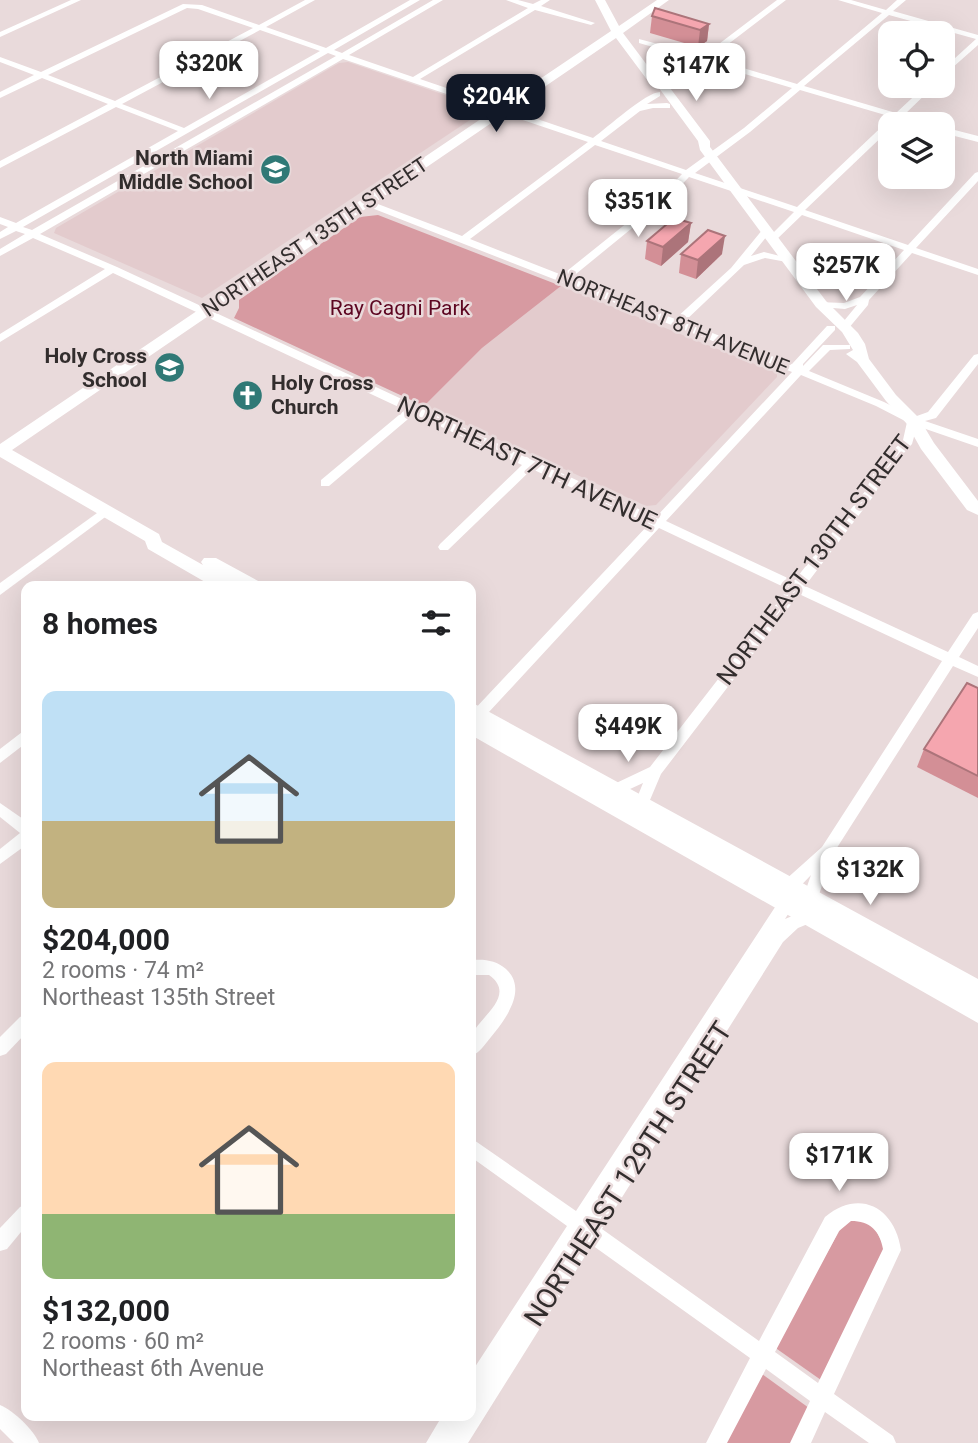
<!DOCTYPE html>
<html lang="en">
<head>
<meta charset="utf-8">
<style>
	:root { --surface:#fff; --page:#f2f2f2; --text:#202124; --muted:#757577; --accent:#111827 }
	body { margin:0; font-family:Roboto,sans-serif; background:var(--page); color:var(--text); height:100vh; display:flex; flex-direction:column; font-size:26px; white-space:nowrap }
	* { box-sizing:border-box; margin:0 }
	p { font-size:23px; color:var(--muted) }
	.icon { flex:none; width:38px; height:38px; fill:none; stroke:currentColor; stroke-width:2; stroke-linecap:round; stroke-linejoin:round }
	.map { position:relative; flex:1; overflow:hidden }
	.drawer { position:absolute; left:21px; top:581px; width:455px; height:840px; display:flex; flex-direction:column; background:var(--surface); border-radius:14px; box-shadow:0 7px 28px #0002 }
	.drawer>* { flex:none }
	.controls { position:absolute; left:878px; top:21px; display:grid; gap:14px }
	.controls a { display:grid; place-items:center; width:77px; height:77px; border-radius:14px; background:var(--surface); box-shadow:0 7px 28px #0002; font-size:35px }
	.price { position:absolute; translate:-50% -60px; padding:0 16px; border-radius:14px; background:#fff; color:#222; font-size:23px; line-height:46px; filter:drop-shadow(0 2px 4px #0008) }
	.price::after { content:''; position:absolute; left:50%; top:42px; width:21px; height:16px; margin-left:-10px; background:inherit; clip-path:polygon(0 0,100% 0,50% 100%) }
	.price.on { background:var(--accent); color:#fff }
	ul { padding:0; list-style:none }
	li { display:grid; align-content:center; gap:14px; height:371px; padding:0 21px }
	li span { display:grid; place-items:center; height:217px; border-radius:14px; color:#555 }
	li>.icon { margin-inline-start:auto }
	span .icon { width:126px; height:126px; fill:#fffc; stroke-width:1 }
	li b { font-size:30px }
	h2 { display:flex; justify-content:space-between; align-items:center; height:84px; padding:0 21px; font-size:30px }
	.map>svg:first-child { display:block }
	.built { fill:#e3cbcd }
	.green { fill:#d79aa1 }
	.lines { fill:none; stroke-linecap:round; stroke-linejoin:round }
	.minor { fill:#fff; fill-rule:evenodd }
	.major { fill:#fff; fill-rule:evenodd }
	.wall { fill:#d38f96 }
	.shaded-wall { fill:#ac747a }
	.building { fill:#f5a6af; stroke:#ac747a; stroke-width:2 }
	.labels { text-anchor:middle; dominant-baseline:central; stroke-width:5; stroke-linejoin:round; paint-order:stroke }
	.far-poi-label { font-size:21px; font-weight:bold; fill:#322d2d; stroke:#e9dadb; text-anchor:end }
	.far-street-label { font-size:21px; fill:#322d2d; stroke:#e9dadb }
	.far-park-label { font-size:21px; fill:#5d0621; stroke:#e9dadb }
	.street-label { font-size:24px; fill:#322d2d; stroke:#e9dadb }
	.near-street-label { font-size:28px; fill:#322d2d; stroke:#e9dadb }
</style>
</head>
<body>
<div class="map">
<svg width="978" height="1443" viewBox="0 0 978 1443">
	<rect width="100%" height="100%" fill="#e9dadb"/>
	<g class="built">
		<path d="M348,62L480,107L482,112L202,298L54,233L56,228L339,63Z"/>
		<path d="M561,286L777,373V377L656,505L646,506L424,406L482,348Z"/>
	</g>
	<g class="green">
		<path d="M378,215L561,286L482,348L424,406L234,318L239,308V300L360,217Z"/>
		<path d="M846,1219L872,1222L886,1251L821,1380L777,1349V1342Z"/>
		<path d="M762,1374L809,1408L794,1443H722Z"/>
	</g>
	<g class="lines">
		<g class="minor">
			<path d="M71,0H81L0,37V32Z"/>
			<path d="M305,0H315L266,27L326,48L410,0H420L334,50L342,53L433,0H443L349,55L413,77L528,8L506,0H518L533,4L541,0H550L541,6L595,23L591,25L535,10L420,79L593,138C607,128 646,92 660,92V96L647,104L667,103L670,104V108H653L640,111L601,141L686,170L744,128L792,88L705,62L674,86L652,85L651,83L655,80L669,81L698,60L639,43V39L703,56L777,0H786L710,58L797,84L882,13L838,0H851L886,10L897,0H906L893,11L978,35V45L943,76V69L976,39L889,15L804,86L896,113L925,86H934L904,115L928,124H915L899,119L891,124V128L805,210L908,245L975,173L978,172V181L916,248L978,269V275L912,253L869,300L868,305L848,329H840L839,327L857,305L845,309L821,307L817,306V302L844,303L860,297L904,250L802,215L775,241H769V237L794,212L689,177L669,198L571,278L675,319L731,268L763,229L766,228L771,231L751,256L764,252L792,259V263L765,258L744,265L684,322L792,364L827,326H835V330L803,364V366L823,345H850V349L830,350L809,371L884,402L914,417L928,412L974,355L978,354V364L936,418L925,421L978,439V447L917,426L912,444L884,475L875,494L805,586L948,652L973,614L978,612V628L959,657L978,666V677L953,666L833,854L816,903L811,905L806,903L803,898L811,875C803,883 795,895 784,891L781,886L784,881L822,847L942,661L799,594L661,774L647,807L642,809L637,807L635,803L643,783L617,795L612,793L610,789L612,785L650,767L788,589L659,528L476,726L471,727V713L649,524L532,469L448,550H440L438,547L440,544L522,465L414,414L329,486H321V480L405,410L113,273L0,342V334L105,269L33,238L0,256V249L25,234L16,231L0,239V232L8,227L0,224V217L16,223L178,131L116,107L0,168V161L108,104L42,78L0,98V92L34,75L0,62V57L41,72L183,4L202,5L259,25ZM187,8L198,9L253,28L115,101L48,75ZM260,30L320,51L184,128L122,104ZM328,53L336,56L32,230L23,227ZM343,59L588,142L462,236L370,201H364V205L792,372L656,517L117,267L40,234ZM800,90L892,117L797,207L695,173L750,132ZM595,145L682,174L663,194L562,275L470,239ZM801,375L876,406L907,422L903,440L875,470L866,490L794,581L666,521Z"/>
			<path d="M943,127L978,136V142L943,133Z"/>
			<path d="M104,508L110,512L108,515L0,595V583Z"/>
			<path d="M26,729V743L0,763V749Z"/>
			<path d="M0,803L26,821V845L0,864V849L20,833L0,817Z"/>
			<path d="M787,896L793,898L795,903L785,919L809,909L815,911L817,916L815,921L798,928L783,942L602,1229L759,1341L825,1217C860,1188 895,1208 901,1250L834,1394L893,1436L896,1443H869L825,1412L811,1443H790L810,1401L766,1369L727,1443H706L750,1358L592,1245L468,1443H426L442,1416H471V1373L567,1226L471,1157V1138L576,1211L781,898ZM851,1221C870,1221 880,1231 883,1249L818,1383L775,1352L839,1231Z"/>
			<path d="M474,960C485,959 497,961 506,969C528,989 506,1019 491,1037C485,1044 480,1053 471,1056C471,1050 469,1040 472,1034C481,1016 517,995 489,975H471V961Z"/>
			<path d="M26,1014V1033L6,1054L0,1056V1037L20,1017Z"/>
			<path d="M26,1204V1226L7,1249L0,1251V1228L20,1207Z"/>
			<path d="M0,1405C14,1411 33,1429 39,1443H14L0,1429Z"/>
		</g>
		<g class="major">
			<path d="M595,0H605L619,26L657,0H669L623,33L659,81L667,84L710,141V147L826,301L858,333L865,344L869,359L896,395L919,418L934,443L978,501V515L967,510L921,449L907,424L886,401L857,362L846,354L853,350L842,332L816,307L700,150L698,141L659,88L651,85L616,38L12,450L159,534L162,542L203,565L201,562L204,558H216L260,582L263,586H240L232,582L235,586H212L148,549L145,541L0,457V444L611,31Z"/>
			<path d="M471,702L978,979V1023L471,735V719H473Z"/>
		</g>
	</g>
	<g class="wall">
		<path d="M652,16L709,24L707,41L698,47L650,33Z"/>
		<path d="M691,223L688,242L661,266L645,259L647,241Z"/>
		<path d="M681,254H722L696,279L679,273Z"/>
		<path d="M978,688V798L917,767L924,749Z"/>
	</g>
	<g class="shaded-wall">
		<path d="M709,24L707,41L698,47L700,30Z"/>
		<path d="M691,223L688,242L661,266L663,247Z"/>
		<path d="M725,236L722,254L696,279L698,260Z"/>
	</g>
	<g class="building">
		<path d="M655,8L709,24L700,30L652,16Z"/>
		<path d="M674,218L691,223L663,247L647,241Z"/>
		<path d="M708,230L725,236L698,260L681,254Z"/>
		<path d="M967,683L978,688V776L924,749Z"/>
	</g>
	<defs>
		<symbol id="school-disc" viewBox="-11 -11 22 22"><circle r="9.5" fill="#307976" stroke="#e9dadb"/><path d="M0-5L7-2L0 1L-7-2ZM-4 1L0 2.5L4 1V4Q0 6-4 4Z" fill="#fff"/></symbol>
		<symbol id="church-disc" viewBox="-11 -11 22 22"><circle r="9.5" fill="#307976" stroke="#e9dadb"/><path d="M-1.2-6h2.4v3.5h3.3v2.4h-3.3V6h-2.4V-.1h-3.3v-2.4h3.3Z" fill="#fff"/></symbol>
	</defs>
	<g fill-rule="evenodd">
		<use href="#school-disc" x="258" y="152" width="35" height="35"/>
		<use href="#school-disc" x="152" y="350" width="35" height="35"/>
		<use href="#church-disc" x="230" y="378" width="35" height="35"/>
	</g>
	<g class="labels">
		<g class="far-poi-label">
			<text x="253" y="158">North Miami<tspan x="253" dy="24">Middle School</tspan></text>
			<text x="147" y="356">Holy Cross<tspan x="147" dy="24">School</tspan></text>
			<text x="271" y="383" text-anchor="start">Holy Cross<tspan x="271" dy="24">Church</tspan></text>
		</g>
		<g class="far-street-label">
			<text transform="translate(315 237) rotate(-34)">NORTHEAST 135TH STREET</text>
			<text transform="translate(673 322) rotate(22)">NORTHEAST 8TH AVENUE</text>
		</g>
		<g class="far-park-label">
			<text x="400" y="308">Ray Cagni Park</text>
		</g>
		<g class="street-label">
			<text transform="translate(527 463) rotate(25)">NORTHEAST 7TH AVENUE</text>
			<text transform="translate(814 560) rotate(-53)">NORTHEAST 130TH STREET</text>
		</g>
		<g class="near-street-label">
			<text transform="translate(628 1174) rotate(-57)">NORTHEAST 129TH STREET</text>
		</g>
	</g>
</svg>
<div class="controls">
<a><svg class="icon" aria-label="locate" viewBox="0 0 24 24"><circle cx="12" cy="12" r="6"/><path d="M12 2v4M12 18v4M2 12h4M18 12h4"/></svg></a>
<a><svg class="icon" aria-label="layers" viewBox="0 0 24 24"><path d="M12 4l9 5-9 5-9-5zM3 14l9 5 9-5"/></svg></a>
</div>
<b class="price" style="left:209px;top:101px">$320K</b>
<b class="price" style="left:696px;top:103px">$147K</b>
<b class="price on" style="left:496px;top:134px">$204K</b>
<b class="price" style="left:638px;top:239px">$351K</b>
<b class="price" style="left:846px;top:303px">$257K</b>
<b class="price" style="left:628px;top:764px">$449K</b>
<b class="price" style="left:870px;top:907px">$132K</b>
<b class="price" style="left:839px;top:1193px">$171K</b>
<section class="drawer">
<h2>8 homes<svg class="icon" aria-label="filters" viewBox="0 0 24 24"><path d="M4 7h16M4 17h16"/><circle cx="9" cy="7" r="2"/><circle cx="15" cy="17" r="2"/></svg></h2>
<ul>
<li><span style="background:linear-gradient(#bfe0f5 60%,#c2b280 0)"><svg class="icon" aria-label="home" viewBox="0 0 24 24"><path d="M3 11l9-7 9 7M6 9v11h12V9"/></svg></span><div><b>$204,000</b><p>2 rooms · 74 m²</p><p>Northeast 135th Street</p></div></li>
<li><span style="background:linear-gradient(#ffd9b3 70%,#8fb573 0)"><svg class="icon" aria-label="home" viewBox="0 0 24 24"><path d="M3 11l9-7 9 7M6 9v11h12V9"/></svg></span><div><b>$132,000</b><p>2 rooms · 60 m²</p><p>Northeast 6th Avenue</p></div></li>
</ul>
</section>
</div>
</body>
</html>
